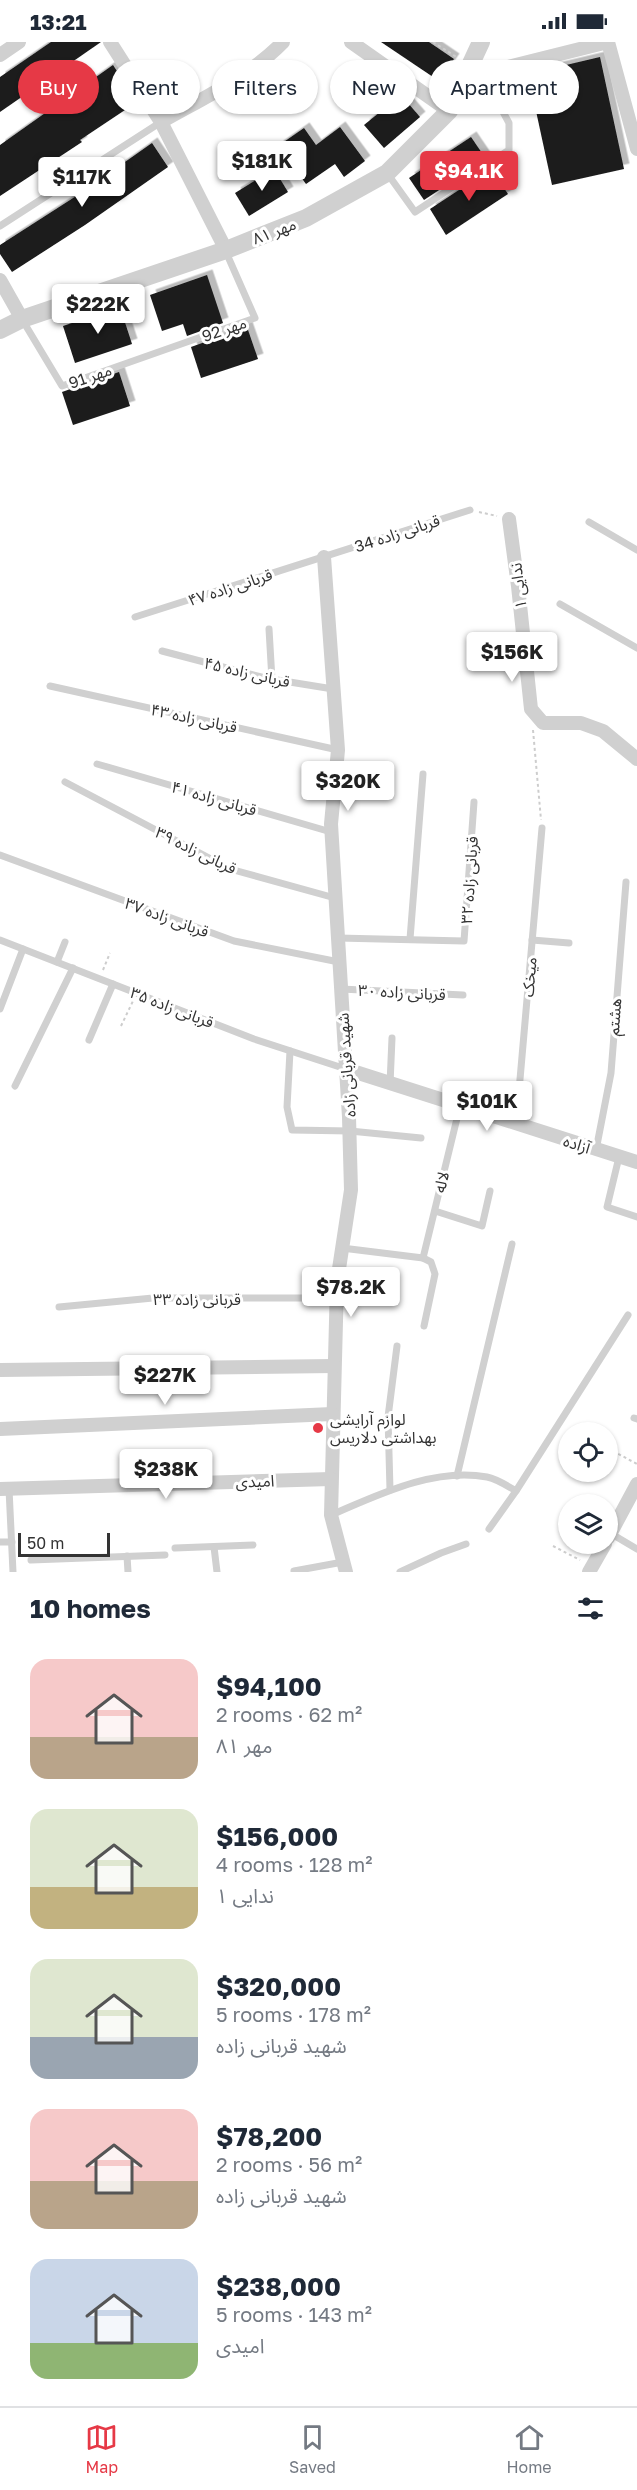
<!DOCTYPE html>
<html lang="en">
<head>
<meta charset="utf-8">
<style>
	:root { --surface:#fff; --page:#f6f6f7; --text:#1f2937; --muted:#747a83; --line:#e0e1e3; --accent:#e63946 }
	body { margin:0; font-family:"Golos Text","Noto Sans Arabic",sans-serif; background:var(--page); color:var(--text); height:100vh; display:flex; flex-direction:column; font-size:22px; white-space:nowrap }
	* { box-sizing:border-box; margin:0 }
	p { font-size:20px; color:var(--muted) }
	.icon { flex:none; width:33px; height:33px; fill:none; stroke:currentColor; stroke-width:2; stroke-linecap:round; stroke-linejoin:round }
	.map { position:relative; height:1530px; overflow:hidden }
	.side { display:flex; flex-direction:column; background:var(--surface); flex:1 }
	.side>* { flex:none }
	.hud { position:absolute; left:18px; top:18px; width:602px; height:54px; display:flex; gap:12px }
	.tools { position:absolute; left:558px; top:1380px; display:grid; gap:12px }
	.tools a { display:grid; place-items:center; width:60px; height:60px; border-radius:50%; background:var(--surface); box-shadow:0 2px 4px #0004; font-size:30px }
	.scale { position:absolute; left:18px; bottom:15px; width:92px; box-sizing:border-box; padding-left:6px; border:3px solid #333; border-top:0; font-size:16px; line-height:21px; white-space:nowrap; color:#333; -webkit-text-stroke:4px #fff; paint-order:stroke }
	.price { position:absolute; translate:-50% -51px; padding:0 14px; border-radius:6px; background:#fff; color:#222; font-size:20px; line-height:39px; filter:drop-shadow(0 2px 3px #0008) }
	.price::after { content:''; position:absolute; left:50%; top:36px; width:18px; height:14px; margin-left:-9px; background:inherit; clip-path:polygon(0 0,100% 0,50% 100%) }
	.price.active { background:var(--accent); color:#fff }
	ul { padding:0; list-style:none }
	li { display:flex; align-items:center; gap:18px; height:150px; padding:0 30px }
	li span { display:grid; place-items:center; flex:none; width:168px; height:120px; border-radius:18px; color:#555 }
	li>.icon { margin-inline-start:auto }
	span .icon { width:72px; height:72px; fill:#fffc; stroke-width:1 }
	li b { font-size:26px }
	h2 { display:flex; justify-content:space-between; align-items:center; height:72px; padding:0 30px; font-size:26px }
	.tag { padding:0 21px; border-radius:27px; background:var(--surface); box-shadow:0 2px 4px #0004; font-size:21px; line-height:54px }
	.tag.active { background:var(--accent); color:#fff }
	.status { display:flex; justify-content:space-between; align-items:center; height:42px; padding:0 30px; background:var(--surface); direction:ltr }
	.status svg { height:16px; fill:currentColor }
	.tab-bar { display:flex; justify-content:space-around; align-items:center; height:84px; border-top:2px solid var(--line); background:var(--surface); font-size:16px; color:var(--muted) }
	.tab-bar a { display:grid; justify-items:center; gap:3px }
	.tab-bar .active { color:var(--accent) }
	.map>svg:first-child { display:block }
	.building { fill:#1a1a1a; filter:url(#shadow) }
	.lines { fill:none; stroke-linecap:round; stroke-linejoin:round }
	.path { stroke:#cdcdcd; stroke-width:2; stroke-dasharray:3 3; stroke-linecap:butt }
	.service { stroke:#d0d0d0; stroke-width:7 }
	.minor { stroke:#d0d0d0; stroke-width:14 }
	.tertiary { stroke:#d0d0d0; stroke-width:18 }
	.poi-dot { fill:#e63946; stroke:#fff; stroke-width:2 }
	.labels { text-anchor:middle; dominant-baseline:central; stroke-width:6; stroke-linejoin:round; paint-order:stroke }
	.street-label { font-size:16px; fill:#333; stroke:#fff }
	.poi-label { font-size:16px; fill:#333; stroke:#fff; text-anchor:start }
</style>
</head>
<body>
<div class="status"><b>13:21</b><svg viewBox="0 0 49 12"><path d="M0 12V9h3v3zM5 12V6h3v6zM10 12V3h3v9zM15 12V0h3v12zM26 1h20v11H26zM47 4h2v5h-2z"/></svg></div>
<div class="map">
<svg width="637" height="1530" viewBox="0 0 637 1530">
	<defs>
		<filter id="shadow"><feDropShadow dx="5.5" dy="-5.5" stdDeviation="0" flood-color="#0004"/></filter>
	</defs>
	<rect width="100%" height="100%" fill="#fff"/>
	<g class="building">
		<path d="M51,0H101L0,70V35Z"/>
		<path d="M381,0H429L454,17L439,39Z"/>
		<path d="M600,15L624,127L552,143L528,32Z"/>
		<path d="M113,23L137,60L80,98L82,100L0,154V103Z"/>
		<path d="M401,53L420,75L384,106L364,83Z"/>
		<path d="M340,85L365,119L344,135L335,122L306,142L278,104L304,86L316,103Z"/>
		<path d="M471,95L486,117L424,158L409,136Z"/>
		<path d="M152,101L168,125L85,183L12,230L0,212V203L81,151Z"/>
		<path d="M274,127L288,150L249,174L235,151Z"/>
		<path d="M491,127L508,152L446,193L430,167Z"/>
		<path d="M207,233L223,281L187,294L183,282L162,289L150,253Z"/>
		<path d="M120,265L132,302L75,321L63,284Z"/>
		<path d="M247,285L258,317L201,336L191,305Z"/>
		<path d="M119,330L130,364L73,383L62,350Z"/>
	</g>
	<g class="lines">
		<g class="path">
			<path d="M433,0L458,16"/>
			<path d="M479,470L497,474"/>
			<path d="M533,688L541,778"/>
			<path d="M103,928L110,911"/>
			<path d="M121,984L133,959"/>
			<path d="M613,1409L637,1422"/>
			<path d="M553,1504L580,1518"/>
		</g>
		<g class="service">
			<path d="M387,131L415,170L509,108V81L495,55L463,39"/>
			<path d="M0,184L161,80"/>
			<path d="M23,279L62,344L255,276L226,210"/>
			<path d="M589,480L637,508"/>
			<path d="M560,562L637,606"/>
			<path d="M135,575L470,468"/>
			<path d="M269,587L272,638"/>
			<path d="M162,609L265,636L333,647"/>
			<path d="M50,644L338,708"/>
			<path d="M97,722L331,790"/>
			<path d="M65,740L230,827L335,856"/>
			<path d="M0,813L234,899L339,920"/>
			<path d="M338,896L464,899L474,760"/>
			<path d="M410,897L423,732"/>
			<path d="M0,898L254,997L346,1027"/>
			<path d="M532,898L569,901"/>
			<path d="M57,920L65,900"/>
			<path d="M341,947L463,953"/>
			<path d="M0,967L23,907"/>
			<path d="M89,998L113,942"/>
			<path d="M290,1009L287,1065L292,1088L350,1089L421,1096"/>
			<path d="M390,1042L392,996"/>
			<path d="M15,1044L73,926"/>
			<path d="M516,1083L542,786"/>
			<path d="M596,1108L611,1031L626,840"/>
			<path d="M619,1115L607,1165L637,1175"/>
			<path d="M435,1169L482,1184L490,1149"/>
			<path d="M342,1206L423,1216L431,1220L435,1232L424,1284"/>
			<path d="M423,1216L460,1064"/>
			<path d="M59,1265L153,1256H336"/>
			<path d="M634,1376L637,1377"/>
			<path d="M457,1434L512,1202"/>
			<path d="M9,1447L13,1530"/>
			<path d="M390,1448L388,1375L397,1304"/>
			<path d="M331,1473C378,1453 434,1425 487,1435C497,1437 508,1444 516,1449"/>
			<path d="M567,1473L568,1474"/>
			<path d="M489,1487L516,1449L628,1273"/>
			<path d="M610,1491L637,1507"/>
			<path d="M0,1500H12"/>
			<path d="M214,1505L217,1530"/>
			<path d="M175,1506L253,1503"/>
			<path d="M127,1514L128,1530"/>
			<path d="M31,1518L165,1513"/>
			<path d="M294,1529L343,1520"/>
			<path d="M400,1530L441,1511L466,1502"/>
		</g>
		<g class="minor">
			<path d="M110,0L161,80L226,208"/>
			<path d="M351,0L449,69"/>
			<path d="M608,0L637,107"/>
			<path d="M0,13L19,0"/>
			<path d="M464,36L608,0"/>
			<path d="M161,80C203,56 249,35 283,0"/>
			<path d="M0,238L22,277"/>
			<path d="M509,477L518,544L531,667L543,681H581L603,689L637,717"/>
			<path d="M324,515L338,708L331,782L349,1075L351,1148L337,1240L331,1473L346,1530"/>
			<path d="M346,1027L637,1120"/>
			<path d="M0,1328L334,1324"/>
			<path d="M0,1387L332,1372"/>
			<path d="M0,1447L331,1437"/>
			<path d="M608,1496L637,1442"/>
			<path d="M589,1530L605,1502"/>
		</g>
		<path class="tertiary" d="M0,288L22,277L226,208L306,176L387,131L449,69L481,0"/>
	</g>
	<circle class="poi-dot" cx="318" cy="1386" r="6"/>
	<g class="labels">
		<g class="street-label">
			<text transform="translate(274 189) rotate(-21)">مهر ۸۱</text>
			<text transform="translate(224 287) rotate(-19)">مهر 92</text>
			<text transform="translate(90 334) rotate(-19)">مهر 91</text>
			<text transform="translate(397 491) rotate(-18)">قربانی زاده 34</text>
			<text transform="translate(518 544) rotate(-97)">ندایی ۱</text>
			<text transform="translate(230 545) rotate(-18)">قربانی زاده ۴۷</text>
			<text transform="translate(247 630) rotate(13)">قربانی زاده ۴۵</text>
			<text transform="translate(194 676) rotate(12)">قربانی زاده ۴۳</text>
			<text transform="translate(214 756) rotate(16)">قربانی زاده ۴۱</text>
			<text transform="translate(196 808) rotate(26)">قربانی زاده ۳۹</text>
			<text transform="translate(469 838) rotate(-86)">قربانی زاده ۳۲</text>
			<text transform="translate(167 875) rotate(20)">قربانی زاده ۳۷</text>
			<text transform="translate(529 935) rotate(-85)">میخک</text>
			<text transform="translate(402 950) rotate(3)">قربانی زاده ۳۰</text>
			<text transform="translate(172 965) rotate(21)">قربانی زاده ۳۵</text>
			<text transform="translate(614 975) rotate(-86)">هشتم</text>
			<text transform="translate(346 1023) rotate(-94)">شهید قربانی زاده</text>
			<text transform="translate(577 1102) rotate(18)">آزاده</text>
			<text transform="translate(441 1140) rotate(-77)">لاله</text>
			<text x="197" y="1257">قربانی زاده ۳۳</text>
			<text transform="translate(255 1439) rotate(-2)">امیدی</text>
		</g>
		<g class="poi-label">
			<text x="330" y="1377">لوازم آرایشی<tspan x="330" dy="18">بهداشتی دلاریس</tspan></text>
		</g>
	</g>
</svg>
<div class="tools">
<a><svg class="icon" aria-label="locate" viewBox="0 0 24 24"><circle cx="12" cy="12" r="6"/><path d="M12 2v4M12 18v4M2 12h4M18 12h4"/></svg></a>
<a><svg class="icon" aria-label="layers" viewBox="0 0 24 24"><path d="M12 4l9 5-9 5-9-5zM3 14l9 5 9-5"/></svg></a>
</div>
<div class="scale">50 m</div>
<b class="price" style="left:262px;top:150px">$181K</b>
<b class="price active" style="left:469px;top:160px">$94.1K</b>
<b class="price" style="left:82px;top:166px">$117K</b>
<b class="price" style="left:98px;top:293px">$222K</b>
<b class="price" style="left:512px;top:641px">$156K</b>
<b class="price" style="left:348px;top:770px">$320K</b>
<b class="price" style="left:487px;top:1090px">$101K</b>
<b class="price" style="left:351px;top:1276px">$78.2K</b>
<b class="price" style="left:165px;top:1364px">$227K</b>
<b class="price" style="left:166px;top:1458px">$238K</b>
<div class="hud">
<a class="tag active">Buy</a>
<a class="tag">Rent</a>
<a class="tag">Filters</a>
<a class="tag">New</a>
<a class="tag">Apartment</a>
</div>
</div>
<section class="side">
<h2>10 homes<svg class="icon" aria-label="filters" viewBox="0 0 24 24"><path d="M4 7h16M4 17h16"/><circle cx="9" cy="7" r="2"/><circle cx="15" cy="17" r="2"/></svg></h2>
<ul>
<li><span style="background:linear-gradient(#f6c9c9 65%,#b9a48a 0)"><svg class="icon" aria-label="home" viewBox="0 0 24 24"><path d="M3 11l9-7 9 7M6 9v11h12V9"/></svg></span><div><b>$94,100</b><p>2 rooms · 62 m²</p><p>مهر ۸۱</p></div></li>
<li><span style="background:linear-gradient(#dfe7d0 65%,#c2b280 0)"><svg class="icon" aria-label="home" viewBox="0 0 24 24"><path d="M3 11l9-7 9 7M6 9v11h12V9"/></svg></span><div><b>$156,000</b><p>4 rooms · 128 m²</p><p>ندایی ۱</p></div></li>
<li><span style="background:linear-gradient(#dfe7d0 65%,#9aa5b1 0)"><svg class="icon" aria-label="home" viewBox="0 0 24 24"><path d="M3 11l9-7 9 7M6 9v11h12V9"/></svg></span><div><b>$320,000</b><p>5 rooms · 178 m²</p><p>شهید قربانی زاده</p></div></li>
<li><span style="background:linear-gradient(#f6c9c9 60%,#b9a48a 0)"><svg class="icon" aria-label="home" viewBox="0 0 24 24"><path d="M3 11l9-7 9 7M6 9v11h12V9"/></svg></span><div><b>$78,200</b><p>2 rooms · 56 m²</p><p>شهید قربانی زاده</p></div></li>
<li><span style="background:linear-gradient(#c9d6e8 70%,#8fb573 0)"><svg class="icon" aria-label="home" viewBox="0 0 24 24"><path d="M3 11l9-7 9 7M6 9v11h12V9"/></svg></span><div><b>$238,000</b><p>5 rooms · 143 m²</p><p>امیدی</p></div></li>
</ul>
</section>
<nav class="tab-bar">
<a class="active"><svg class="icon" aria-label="map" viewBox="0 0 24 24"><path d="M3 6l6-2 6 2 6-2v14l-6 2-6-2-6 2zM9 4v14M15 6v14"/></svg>Map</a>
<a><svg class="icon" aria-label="saved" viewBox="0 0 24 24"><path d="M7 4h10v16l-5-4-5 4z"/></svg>Saved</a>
<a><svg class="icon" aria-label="home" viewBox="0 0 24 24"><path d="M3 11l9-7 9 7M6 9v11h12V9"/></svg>Home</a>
</nav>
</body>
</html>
